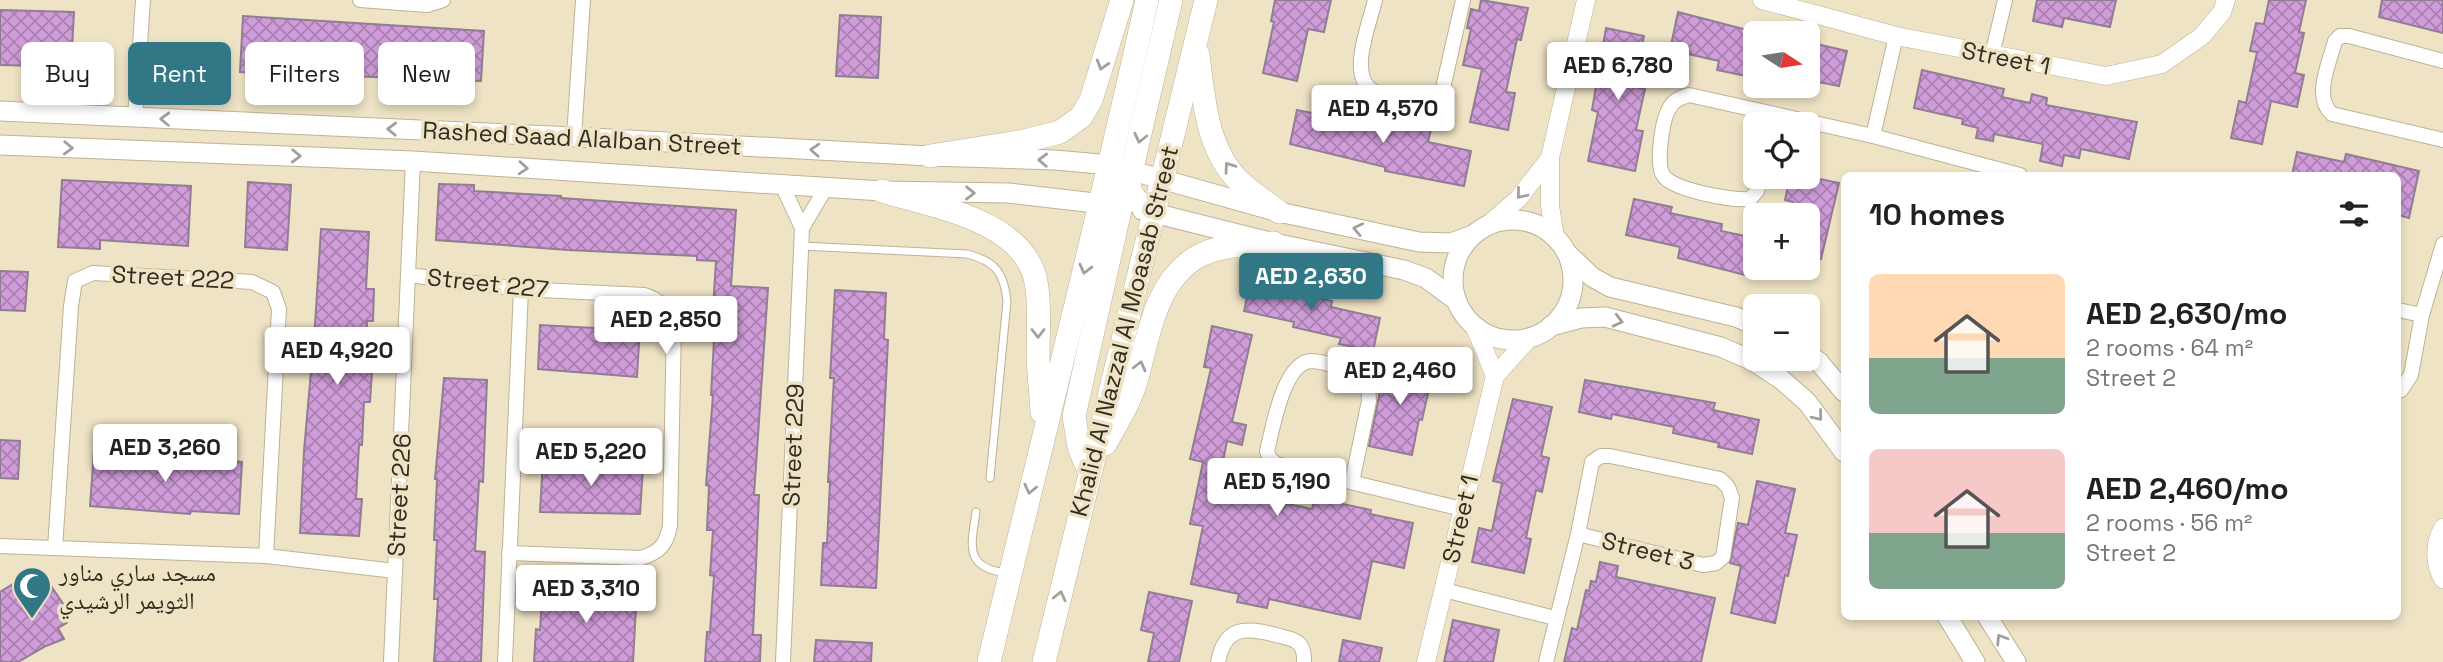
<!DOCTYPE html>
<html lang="en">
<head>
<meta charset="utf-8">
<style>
	:root { --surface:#fff; --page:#f2f2f2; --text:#202124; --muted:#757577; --accent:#327785 }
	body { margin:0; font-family:"Space Grotesk","Noto Naskh Arabic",sans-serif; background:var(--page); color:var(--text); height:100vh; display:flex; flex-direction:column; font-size:26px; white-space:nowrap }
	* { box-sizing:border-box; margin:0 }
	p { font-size:23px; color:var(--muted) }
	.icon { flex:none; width:38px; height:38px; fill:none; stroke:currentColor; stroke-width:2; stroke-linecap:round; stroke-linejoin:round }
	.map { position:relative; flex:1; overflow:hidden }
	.details { position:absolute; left:1841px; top:172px; width:560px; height:448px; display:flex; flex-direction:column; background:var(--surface); border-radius:10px; box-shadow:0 4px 10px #0003 }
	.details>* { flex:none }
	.top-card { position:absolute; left:21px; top:42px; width:665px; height:63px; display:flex; gap:14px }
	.needle { width:46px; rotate:102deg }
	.buttons { position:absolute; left:1743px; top:21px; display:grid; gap:14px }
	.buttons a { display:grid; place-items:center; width:77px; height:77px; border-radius:10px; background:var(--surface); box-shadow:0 4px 10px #0003; font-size:35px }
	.price { position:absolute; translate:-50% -60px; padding:0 16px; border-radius:7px; background:#fff; color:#222; font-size:23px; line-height:46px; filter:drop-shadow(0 2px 4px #0008) }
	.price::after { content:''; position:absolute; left:50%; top:42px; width:21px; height:16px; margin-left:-10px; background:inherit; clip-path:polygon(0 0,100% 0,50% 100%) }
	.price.current { background:var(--accent); color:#fff }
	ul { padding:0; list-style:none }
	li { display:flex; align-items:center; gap:21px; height:175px; padding:0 28px }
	li span { display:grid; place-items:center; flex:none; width:196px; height:140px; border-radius:10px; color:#555 }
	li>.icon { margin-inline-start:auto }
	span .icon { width:84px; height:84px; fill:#fffc; stroke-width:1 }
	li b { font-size:30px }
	h2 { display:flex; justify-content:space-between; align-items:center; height:84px; padding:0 28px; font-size:30px }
	.chip { padding:0 24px; border-radius:10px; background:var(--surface); box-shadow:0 4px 10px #0003; font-size:24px; line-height:63px }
	.chip.current { background:var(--accent); color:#fff }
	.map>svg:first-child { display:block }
	.building { fill:url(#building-cross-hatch); stroke:#917d94; stroke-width:2 }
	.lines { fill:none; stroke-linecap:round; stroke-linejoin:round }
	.service-casing { stroke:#beb295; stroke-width:9 }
	.minor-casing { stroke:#beb295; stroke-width:16 }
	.tertiary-casing { stroke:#beb295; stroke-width:19 }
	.secondary-casing { stroke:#beb295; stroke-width:21 }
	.primary-casing { stroke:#beb295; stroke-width:24 }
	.service { stroke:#fff; stroke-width:7 }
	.minor { stroke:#fff; stroke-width:14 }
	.tertiary { stroke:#fff; stroke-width:18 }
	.secondary { stroke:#fff; stroke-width:19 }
	.primary { stroke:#fff; stroke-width:23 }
	.oneway { stroke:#a2a09b }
	.labels { text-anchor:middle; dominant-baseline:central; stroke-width:7; stroke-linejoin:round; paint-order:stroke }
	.street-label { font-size:24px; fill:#312d21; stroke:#efe3c5 }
	.poi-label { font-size:24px; fill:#312d21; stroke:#efe3c5; text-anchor:start }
</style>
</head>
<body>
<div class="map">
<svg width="2443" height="662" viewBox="0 0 2443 662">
	<defs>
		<pattern id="building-cross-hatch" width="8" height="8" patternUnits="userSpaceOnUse" patternTransform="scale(1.75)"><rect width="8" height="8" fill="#d09cd9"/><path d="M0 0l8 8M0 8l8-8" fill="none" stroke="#a980b0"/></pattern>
	</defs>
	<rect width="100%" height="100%" fill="#efe3c5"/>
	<g class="building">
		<path d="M1275,0H1331L1324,32L1308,29L1297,81L1263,73L1274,22L1271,21Z"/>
		<path d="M1481,0L1528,8L1521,40L1517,39L1506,92L1515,93L1508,130L1470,122L1482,69L1463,65L1471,29L1467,28L1471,9L1479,11Z"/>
		<path d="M2037,0H2116L2110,27L2064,18L2062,27L2033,21Z"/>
		<path d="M2269,0H2306L2299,32L2304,33L2295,73L2304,75L2297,107L2271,101L2262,144L2231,138L2239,101L2246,103L2257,52L2250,51L2256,23L2264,24Z"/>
		<path d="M2382,0H2443V33L2379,17Z"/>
		<path d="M0,10L74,12L71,67L0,65Z"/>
		<path d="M1678,12L1755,32L1746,76L1717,70L1719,61L1670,50Z"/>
		<path d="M840,15L881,17L878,78L836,76Z"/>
		<path d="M243,16L484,31L481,81L320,75V80L286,77V75L240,72Z"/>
		<path d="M1606,28L1644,36L1633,87L1645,89L1636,130L1643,131L1635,171L1588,161L1598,112L1592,110Z"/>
		<path d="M1808,42L1847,51L1839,86L1808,80Z"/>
		<path d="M1922,70L2004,89L2002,97L2030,103L2032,94L2047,98L2046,105L2137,122L2129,159L2081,149L2079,158L2064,155L2062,166L2040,161L2043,144L1994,134L1993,141L1976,138L1978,128L1962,124L1963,119L1914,108Z"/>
		<path d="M1297,110L1347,120L1348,113L1407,125L1409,115L1433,120L1428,142L1471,151L1464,186L1385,171V167L1290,144Z"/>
		<path d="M2297,152L2344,162L2346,154L2419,171L2409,218L2398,215V175H2292Z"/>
		<path d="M1790,177H1811L1839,183L1821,259L1808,256V215H1790L1793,202L1785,200Z"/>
		<path d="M62,180L191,186L188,246L100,240V249L58,247Z"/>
		<path d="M248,182L291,185L287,250L245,247Z"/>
		<path d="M439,184L474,185V191L561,196V198L604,201L736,210L731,286L768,288L754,495H759L753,635H761L760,662H705L707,632H710L714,576L710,575L713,530H707L709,486L706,485L713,395H711L714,340H711L716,261L697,260V256L568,250L436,240Z"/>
		<path d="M1634,199L1672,207L1670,213L1722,224L1721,231L1755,238L1753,277L1678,258L1680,247L1626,235Z"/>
		<path d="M321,229L369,232L366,289H374L373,321H367L365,370L372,371L370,402H364L362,445H359L356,499H362L359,536L300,533L304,451L315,325Z"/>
		<path d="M0,271L28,272L25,311L0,310Z"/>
		<path d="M1252,275L1289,283L1287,292L1332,301L1331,307L1380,318L1373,351L1339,344L1341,338L1293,327L1294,322L1244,311Z"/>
		<path d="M835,290L886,293L884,339L888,340L876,588L821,585L823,543H827L830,482H828L834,378H830Z"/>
		<path d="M596,323L640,326L637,377L538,369L540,325L595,328Z"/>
		<path d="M1212,326L1252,335L1232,422L1246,425L1242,445L1227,441L1218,486L1252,493L1253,488L1285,494L1283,503L1312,509L1316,493L1330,496L1329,501L1371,510L1370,514L1413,523L1404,568L1372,561L1360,619L1269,599L1267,608L1237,602L1239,594L1191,584L1203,526L1190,524L1203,462L1190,459L1211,368L1204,367Z"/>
		<path d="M1386,361L1433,371L1422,420L1419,419L1412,455L1369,446Z"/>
		<path d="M444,378L487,380L483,482L479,481L475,551L485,552L481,662H434L438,599H434L437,540H434L437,479H435Z"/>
		<path d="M1585,380L1715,403L1713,410L1759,420L1752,454L1718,447L1719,443L1673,433L1674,427L1612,414L1611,419L1579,412Z"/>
		<path d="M1513,399L1552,407L1541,456L1549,458L1542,492L1536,490L1526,538L1531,539L1524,573L1472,562L1479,528L1492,531L1502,483L1493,481Z"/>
		<path d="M0,440L20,441L18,479L0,478Z"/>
		<path d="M94,451L242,462L239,514L191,511L190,514L90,506Z"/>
		<path d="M543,459L643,467L640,514L540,512Z"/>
		<path d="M1757,481L1795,489L1785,533L1797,535L1788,576L1785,575L1775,623L1731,613L1741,566L1730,563L1738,523L1748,525Z"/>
		<path d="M1600,562L1618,566L1616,577L1715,598L1701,662H1564L1572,628L1577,630L1586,590L1589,591L1591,581L1596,582Z"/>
		<path d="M21,579L35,598L51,586L70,614L63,617L67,623L58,628L64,639L46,646L18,662H0V592Z"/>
		<path d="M543,585L637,589L633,662H534L536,629L540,630Z"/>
		<path d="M1149,592L1192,601L1179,662H1148L1154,633L1141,630Z"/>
		<path d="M1453,620L1499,630L1493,662H1444Z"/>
		<path d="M816,640L872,643L871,662H814Z"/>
		<path d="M1343,640L1382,648L1379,662H1339Z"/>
	</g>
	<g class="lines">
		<defs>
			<g id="service">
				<path d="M802,246L967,254C995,261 1004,272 1007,301L990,478"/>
				<path d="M976,512C971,546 964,568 1007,573"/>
			</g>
			<g id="minor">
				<path d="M360,0L427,5L443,0"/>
				<path d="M1375,0C1370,23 1347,76 1373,91C1387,99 1410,100 1426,104L1436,98L1443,88L1463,0"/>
				<path d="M1992,55L2005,0"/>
				<path d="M2443,61L2349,36H2340L2335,41C2329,64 2313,97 2332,114L2443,140"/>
				<path d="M135,118L143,0"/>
				<path d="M1873,136L1896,36"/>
				<path d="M574,137L583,0"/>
				<path d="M1761,177L1757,191L1750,199C1733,201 1671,190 1663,175C1656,164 1662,122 1668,111C1672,101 1679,98 1689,95L1873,136L2020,175"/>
				<path d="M782,185L802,228L783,662"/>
				<path d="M802,228L827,186"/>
				<path d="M409,275L521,289L644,295C660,300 665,307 674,322L670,526C666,545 660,552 641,558L509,553"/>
				<path d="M2398,310L2422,315"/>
				<path d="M2398,390H2401L2411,375L2422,315L2443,244"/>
				<path d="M1352,482L1369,401L1368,384L1360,373C1347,370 1324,361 1311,361C1283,363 1273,428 1267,451L1270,459L1276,464L1462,509"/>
				<path d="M0,546L266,556L395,571"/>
				<path d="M55,548L71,306L75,281L93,273L252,282L273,292L279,309L266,556"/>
				<path d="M1444,590L1555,618"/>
				<path d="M391,662L413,161"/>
				<path d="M505,662L521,289"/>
				<path d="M1218,662C1225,626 1245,627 1276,635C1282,637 1292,638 1297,642C1304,647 1304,655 1304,662"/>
				<path d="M1546,662L1578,534L1592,462L1601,456H1610L1720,479L1728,487L1732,498L1723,557L1716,563L1703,565L1578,534"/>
			</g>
			<g id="tertiary">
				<path d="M1762,0L1896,36L2106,76L2162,64L2202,36L2222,12L2226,0"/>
				<path d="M1488,225L1518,199L1550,158"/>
				<path d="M1555,237L1550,206V158L1586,0"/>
				<path d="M1474,325L1495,376"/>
				<path d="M2443,528C2434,544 2434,563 2443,579"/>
				<path d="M1426,662L1495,376L1529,338"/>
			</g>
			<g id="secondary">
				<path d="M0,111L574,137L930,156L1055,160L1111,165L1279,212L1419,242L1451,243L1473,235"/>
				<path d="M0,145L413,161L882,191L1008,193L1112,205"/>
				<path d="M1142,210L1274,243L1404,270L1426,278L1457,301"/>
				<circle cx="1513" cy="280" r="60"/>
				<path d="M1567,253L1592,277L1610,287L1736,317L1755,325"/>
				<path d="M1551,326L1581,318L1605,317L1721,347L1753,361L1782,380L1807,402L1844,452"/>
				<path d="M1808,354L1819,362L1844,392"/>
				<path d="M1947,616L1975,662"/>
				<path d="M1987,616L2016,662"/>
			</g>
			<g id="primary">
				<path d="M1198,55C1204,99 1206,149 1240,182C1251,193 1266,202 1279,212"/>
				<path d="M930,156L1025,141L1060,132L1081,117L1091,100L1122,0"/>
				<path d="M882,191C935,207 1030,221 1037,288C1040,311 1038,335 1038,358C1039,376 1041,394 1042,412"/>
				<path d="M1155,212C1141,204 1129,199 1129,181L1171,0"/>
				<path d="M1105,444C1116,425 1130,402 1136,381C1149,337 1153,286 1195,258C1218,244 1249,245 1274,243"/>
				<path d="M1089,471L1079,447L1074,416L1124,192L1120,177L1111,165"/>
				<path d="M989,662C1042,441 1098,222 1147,0"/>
				<path d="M1044,662L1206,0"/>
			</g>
		</defs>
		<use href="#service" class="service-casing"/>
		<use href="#minor" class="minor-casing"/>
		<use href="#tertiary" class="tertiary-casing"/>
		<use href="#secondary" class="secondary-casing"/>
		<use href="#primary" class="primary-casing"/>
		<use href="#service" class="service"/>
		<use href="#minor" class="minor"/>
		<use href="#tertiary" class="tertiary"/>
		<use href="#secondary" class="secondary"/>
		<use href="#primary" class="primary"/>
	</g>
	<defs><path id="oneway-chevron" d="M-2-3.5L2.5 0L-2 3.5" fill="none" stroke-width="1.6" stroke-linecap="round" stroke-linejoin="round" transform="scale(1.75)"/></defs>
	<g class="oneway">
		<use href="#oneway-chevron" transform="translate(1102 65) rotate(107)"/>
		<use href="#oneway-chevron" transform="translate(165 119) rotate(-178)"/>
		<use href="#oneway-chevron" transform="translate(392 129) rotate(-178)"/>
		<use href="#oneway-chevron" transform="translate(1140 138) rotate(103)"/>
		<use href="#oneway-chevron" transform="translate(68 148) rotate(2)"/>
		<use href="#oneway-chevron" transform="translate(815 150) rotate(-177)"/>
		<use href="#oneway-chevron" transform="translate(296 156) rotate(2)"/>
		<use href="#oneway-chevron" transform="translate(1043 160) rotate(-178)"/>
		<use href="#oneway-chevron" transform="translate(1229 167) rotate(-125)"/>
		<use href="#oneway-chevron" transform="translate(523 168) rotate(4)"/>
		<use href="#oneway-chevron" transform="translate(970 193) rotate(1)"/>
		<use href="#oneway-chevron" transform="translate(1521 194) rotate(130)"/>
		<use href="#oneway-chevron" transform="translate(1358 229) rotate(-168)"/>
		<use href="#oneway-chevron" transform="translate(1085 269) rotate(104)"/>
		<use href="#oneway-chevron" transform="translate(1618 321) rotate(14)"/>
		<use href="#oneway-chevron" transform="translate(1038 333) rotate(90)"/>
		<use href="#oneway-chevron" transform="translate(1140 366) rotate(-76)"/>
		<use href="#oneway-chevron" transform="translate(1818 416) rotate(51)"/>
		<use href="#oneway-chevron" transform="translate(1030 489) rotate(103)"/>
		<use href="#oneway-chevron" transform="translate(1060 596) rotate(-77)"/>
		<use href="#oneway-chevron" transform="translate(2001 639) rotate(-122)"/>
	</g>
	<defs>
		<symbol id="mosque-pin" viewBox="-11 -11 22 30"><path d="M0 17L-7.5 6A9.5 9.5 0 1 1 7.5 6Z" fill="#327785" stroke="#efe3c5"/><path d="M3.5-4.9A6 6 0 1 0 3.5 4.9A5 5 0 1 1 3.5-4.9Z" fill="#fff"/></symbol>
	</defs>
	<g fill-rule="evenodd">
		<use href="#mosque-pin" x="10" y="564" width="44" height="60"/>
	</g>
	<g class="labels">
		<g class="street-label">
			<text transform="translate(2006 58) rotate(11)">Street 1</text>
			<text transform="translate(582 138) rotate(3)">Rashed Saad Alalban Street</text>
			<text transform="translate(173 277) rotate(3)">Street 222</text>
			<text transform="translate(488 283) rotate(6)">Street 227</text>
			<text transform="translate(1124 331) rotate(-76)">Khalid Al Nazzal Al Moasab Street</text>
			<text transform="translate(793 445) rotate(-88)">Street 229</text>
			<text transform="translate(399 495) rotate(-87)">Street 226</text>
			<text transform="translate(1460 519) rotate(-77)">Street 1</text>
			<text transform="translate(1648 551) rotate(14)">Street 3</text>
		</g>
		<g class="poi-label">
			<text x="59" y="572">مسجد ساري مناور<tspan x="59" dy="28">الثويمر الرشيدي</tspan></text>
		</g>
	</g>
</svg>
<div class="buttons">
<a><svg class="needle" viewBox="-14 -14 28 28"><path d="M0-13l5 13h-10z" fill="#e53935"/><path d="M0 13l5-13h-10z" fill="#757577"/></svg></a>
<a><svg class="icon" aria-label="locate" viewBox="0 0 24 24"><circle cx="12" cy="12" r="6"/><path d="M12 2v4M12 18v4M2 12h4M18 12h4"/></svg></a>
<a>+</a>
<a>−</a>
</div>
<b class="price" style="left:1618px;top:102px">AED 6,780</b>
<b class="price" style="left:1383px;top:145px">AED 4,570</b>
<b class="price current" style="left:1311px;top:313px">AED 2,630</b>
<b class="price" style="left:666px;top:356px">AED 2,850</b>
<b class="price" style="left:337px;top:387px">AED 4,920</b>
<b class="price" style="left:1400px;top:407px">AED 2,460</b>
<b class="price" style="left:165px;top:484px">AED 3,260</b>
<b class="price" style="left:591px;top:488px">AED 5,220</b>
<b class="price" style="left:1277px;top:518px">AED 5,190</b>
<b class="price" style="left:586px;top:625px">AED 3,310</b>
<div class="top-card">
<a class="chip">Buy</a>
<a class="chip current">Rent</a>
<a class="chip">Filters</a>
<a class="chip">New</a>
</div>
<section class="details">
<h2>10 homes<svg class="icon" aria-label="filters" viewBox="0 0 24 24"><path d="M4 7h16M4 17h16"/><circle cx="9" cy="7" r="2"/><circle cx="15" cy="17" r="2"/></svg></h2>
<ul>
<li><span style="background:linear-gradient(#ffd9b3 60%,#7fa58c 0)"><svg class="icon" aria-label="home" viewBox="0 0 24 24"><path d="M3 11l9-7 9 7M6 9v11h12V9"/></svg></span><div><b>AED 2,630/mo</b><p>2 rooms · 64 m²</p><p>Street 2</p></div></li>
<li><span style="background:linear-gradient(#f6c9c9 60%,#7fa58c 0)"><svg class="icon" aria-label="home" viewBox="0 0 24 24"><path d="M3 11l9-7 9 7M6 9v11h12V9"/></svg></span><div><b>AED 2,460/mo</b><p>2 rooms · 56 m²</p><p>Street 2</p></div></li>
</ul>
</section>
</div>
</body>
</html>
